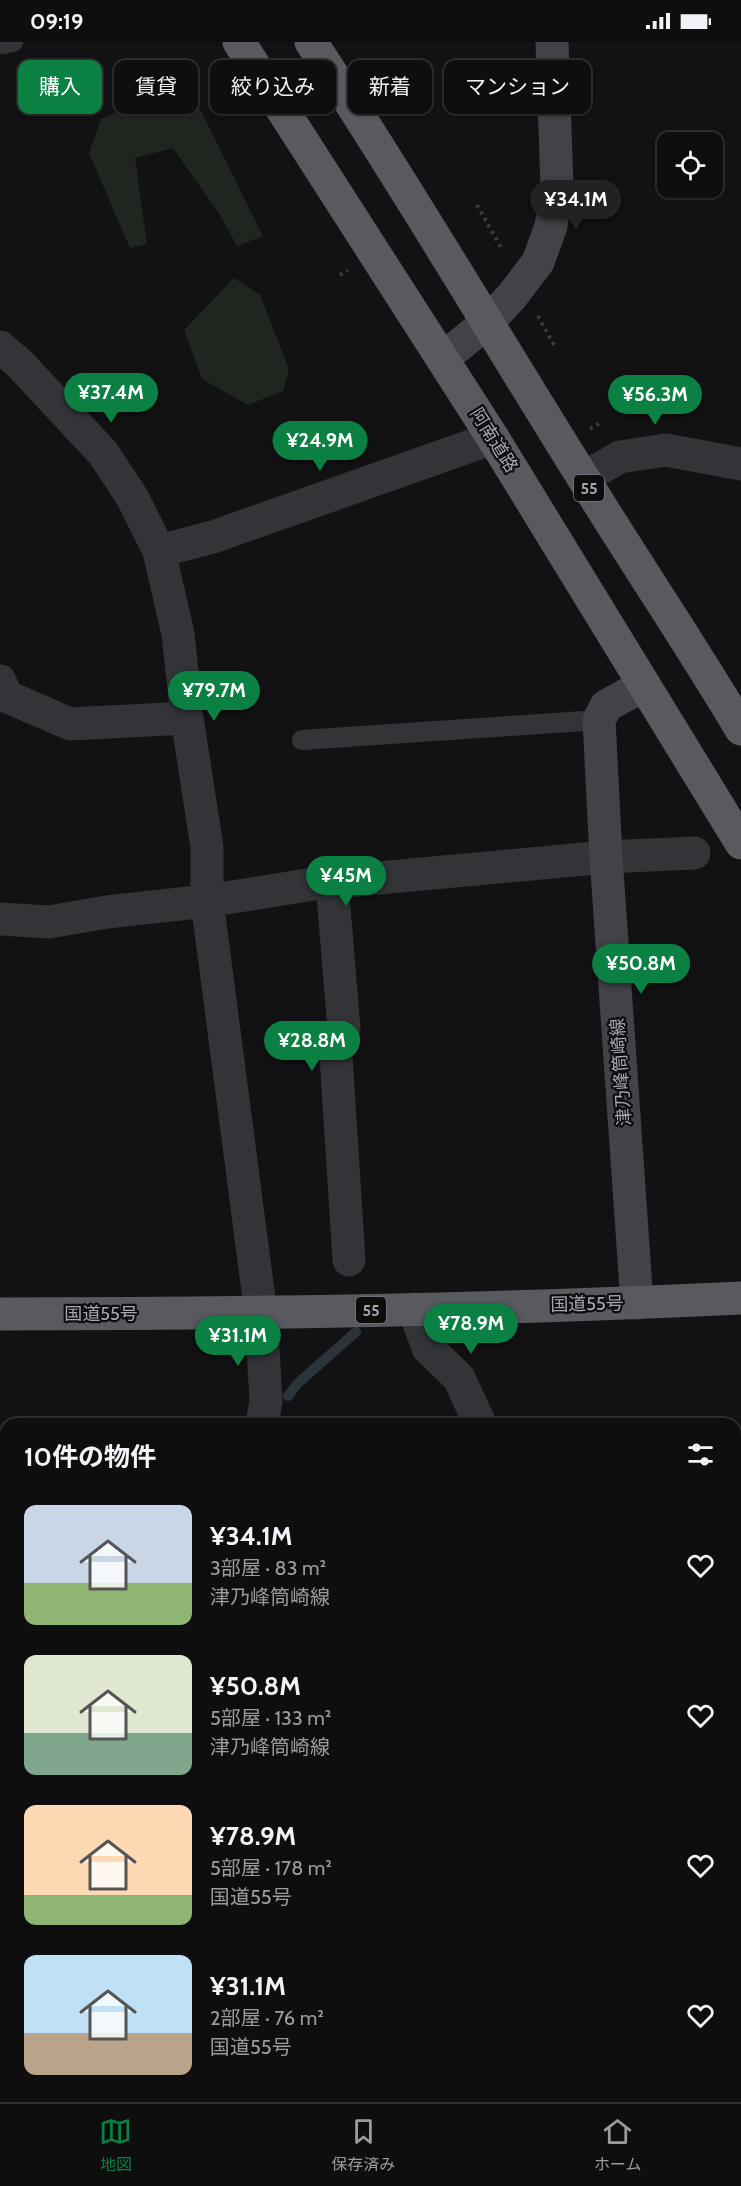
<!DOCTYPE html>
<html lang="ja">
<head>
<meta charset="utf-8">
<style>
	:root { --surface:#0e0e0f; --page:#1c1c1d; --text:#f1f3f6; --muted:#9b9c9e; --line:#2e2e2f; --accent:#0b8043 }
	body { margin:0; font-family:Cabin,"Noto Sans JP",sans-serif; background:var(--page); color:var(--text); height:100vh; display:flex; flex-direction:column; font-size:22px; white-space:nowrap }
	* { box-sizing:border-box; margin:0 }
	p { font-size:20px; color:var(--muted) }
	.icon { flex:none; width:33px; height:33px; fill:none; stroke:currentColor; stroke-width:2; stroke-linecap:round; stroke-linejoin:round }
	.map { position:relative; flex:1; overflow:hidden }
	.panel { position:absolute; left:0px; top:1376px; width:741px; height:686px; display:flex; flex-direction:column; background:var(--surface); border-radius:18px 18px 0 0; box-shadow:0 2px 4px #0004,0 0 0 2px var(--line) }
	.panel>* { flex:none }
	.hud { position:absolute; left:18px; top:18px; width:705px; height:54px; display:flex; gap:12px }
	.fabs { position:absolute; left:657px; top:90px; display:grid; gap:12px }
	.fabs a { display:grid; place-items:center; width:66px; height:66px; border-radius:12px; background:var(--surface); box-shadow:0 2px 4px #0004,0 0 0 2px var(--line); font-size:30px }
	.price { position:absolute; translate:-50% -51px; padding:0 14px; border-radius:21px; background:var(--accent); color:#fff; font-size:20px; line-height:39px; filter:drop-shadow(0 2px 3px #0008) }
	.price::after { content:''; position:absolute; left:50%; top:36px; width:18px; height:14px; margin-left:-9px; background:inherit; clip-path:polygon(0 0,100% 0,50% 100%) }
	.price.active { background:#222; color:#fff }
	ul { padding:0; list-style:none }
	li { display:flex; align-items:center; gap:18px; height:150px; padding:0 24px }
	li span { display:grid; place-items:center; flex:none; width:168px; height:120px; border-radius:12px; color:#555 }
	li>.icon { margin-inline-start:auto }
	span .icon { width:72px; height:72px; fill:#fffc; stroke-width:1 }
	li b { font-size:26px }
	h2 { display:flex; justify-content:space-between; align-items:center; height:72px; padding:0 24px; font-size:26px }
	.chip { padding:0 21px; border-radius:12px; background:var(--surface); box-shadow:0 2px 4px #0004,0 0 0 2px var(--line); font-size:21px; line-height:54px }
	.chip.active { background:var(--accent); color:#fff }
	.status { display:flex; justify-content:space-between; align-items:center; height:42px; padding:0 30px; background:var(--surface); direction:ltr }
	.status svg { height:16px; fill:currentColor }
	.menu { display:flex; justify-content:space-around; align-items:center; height:84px; border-top:2px solid var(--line); background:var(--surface); font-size:16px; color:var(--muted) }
	.menu a { display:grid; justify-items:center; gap:3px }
	.menu .active { color:var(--accent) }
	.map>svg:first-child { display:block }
	.green { fill:#1f2620 }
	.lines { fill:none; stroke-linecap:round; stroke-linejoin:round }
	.stream { stroke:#2c343b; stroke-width:10 }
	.path { stroke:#393b3f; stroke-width:4; stroke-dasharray:3 4.5; stroke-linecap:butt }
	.service { stroke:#333438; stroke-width:20 }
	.minor { stroke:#333438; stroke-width:33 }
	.tertiary { stroke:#333438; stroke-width:33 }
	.secondary { stroke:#414348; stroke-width:33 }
	.trunk { stroke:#585a60; stroke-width:33 }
	.labels { text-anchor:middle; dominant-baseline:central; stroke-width:4.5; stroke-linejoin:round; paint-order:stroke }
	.shield { fill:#0d0d0e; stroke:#777a82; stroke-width:1.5 }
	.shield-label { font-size:16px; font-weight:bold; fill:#a4a8b3 }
	.street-label { font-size:18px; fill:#a4a8b3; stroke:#0d0d0e }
</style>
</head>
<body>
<div class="status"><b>09:19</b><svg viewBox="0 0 49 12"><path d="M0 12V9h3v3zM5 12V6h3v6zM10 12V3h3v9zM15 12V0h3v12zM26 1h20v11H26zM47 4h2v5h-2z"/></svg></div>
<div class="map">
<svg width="741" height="2060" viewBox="0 0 741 2060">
	<rect width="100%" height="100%" fill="#121214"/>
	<g class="green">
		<path d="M166,49L196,59L263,194L237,204L220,173L173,106L135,116L147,202L130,206L89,111L101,77Z"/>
		<path d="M234,236L260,253L289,327L283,349L248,363L202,337L184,288Z"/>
		<path d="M735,1569L741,1574V2060H490L485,2055H735Z"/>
		<path d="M0,2042L6,2044V2055H28L35,2060H0Z"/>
	</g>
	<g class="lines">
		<path class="stream" d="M288,1354L297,1342L356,1290"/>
		<g class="path">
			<path d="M477,163L503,209"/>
			<path d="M340,233L348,228"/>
			<path d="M538,274L555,305"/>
			<path d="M590,387L600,381"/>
		</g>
		<g class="service">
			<path d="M3,2L13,0"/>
			<path d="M302,698L599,678"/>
		</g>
		<g class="minor">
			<path d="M0,305L19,321L103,411L132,455L159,509L178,592L187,676L207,805V859L261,1272"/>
			<path d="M583,436L620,415L666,408L741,422"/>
			<path d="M159,509L213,495L493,396"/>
			<path d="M0,639L6,654L70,682L187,676"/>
			<path d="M332,841L344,987L335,999L349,1218"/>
			<path d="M0,877L49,880L107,870L207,859L314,842L606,815L694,811"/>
			<path d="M414,1267L428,1306L459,1336L480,1382"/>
			<path d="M735,1537L741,1534"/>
			<path d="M0,1667L6,1663"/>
			<path d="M0,1815L6,1817"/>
			<path d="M0,1967L6,1970"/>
			<path d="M152,2055L165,2060"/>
		</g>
		<g class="tertiary">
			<path d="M261,1272L266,1359L262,1382"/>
			<path d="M0,1714L6,1710"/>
		</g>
		<g class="secondary">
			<path d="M443,316L488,280L512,254L538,220L551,184L557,145L552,0"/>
			<path d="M637,1261L606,815L599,678L606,664L644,643"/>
		</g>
		<g class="trunk">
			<path d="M239,0L493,396L741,801"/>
			<path d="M311,0C405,142 492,290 582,434C634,519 690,601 741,687"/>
			<path d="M0,1272C247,1272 494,1268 741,1256"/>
		</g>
	</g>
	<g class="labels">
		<g class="shield">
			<rect x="574" y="433" width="30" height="26" rx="4.5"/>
			<rect x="356" y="1255" width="30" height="26" rx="4.5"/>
		</g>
		<g class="shield-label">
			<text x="589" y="446">55</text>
			<text x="371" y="1268">55</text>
		</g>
		<g class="street-label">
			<text transform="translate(494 398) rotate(58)">阿南道路</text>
			<text transform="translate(621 1030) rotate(-94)">津乃峰筒崎線</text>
			<text transform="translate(587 1262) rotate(-1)">国道55号</text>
			<text x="101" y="1272">国道55号</text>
		</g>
	</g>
</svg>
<div class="fabs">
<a><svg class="icon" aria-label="locate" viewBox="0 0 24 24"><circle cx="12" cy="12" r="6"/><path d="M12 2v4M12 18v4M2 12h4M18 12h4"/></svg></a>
</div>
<b class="price active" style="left:576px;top:189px">¥34.1M</b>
<b class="price" style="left:111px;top:382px">¥37.4M</b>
<b class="price" style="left:655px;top:384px">¥56.3M</b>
<b class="price" style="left:320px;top:430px">¥24.9M</b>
<b class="price" style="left:214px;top:680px">¥79.7M</b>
<b class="price" style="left:346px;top:865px">¥45M</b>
<b class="price" style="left:641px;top:953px">¥50.8M</b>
<b class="price" style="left:312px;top:1030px">¥28.8M</b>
<b class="price" style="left:471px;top:1313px">¥78.9M</b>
<b class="price" style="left:238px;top:1325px">¥31.1M</b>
<div class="hud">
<a class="chip active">購入</a>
<a class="chip">賃貸</a>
<a class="chip">絞り込み</a>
<a class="chip">新着</a>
<a class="chip">マンション</a>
</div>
<section class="panel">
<h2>10件の物件<svg class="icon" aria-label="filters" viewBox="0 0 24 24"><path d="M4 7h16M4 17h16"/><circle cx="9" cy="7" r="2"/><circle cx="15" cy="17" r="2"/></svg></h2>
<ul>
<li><span style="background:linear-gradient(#c9d6e8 65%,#8fb573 0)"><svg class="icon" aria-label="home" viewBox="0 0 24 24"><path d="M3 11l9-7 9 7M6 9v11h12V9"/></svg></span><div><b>¥34.1M</b><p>3部屋 · 83 m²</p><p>津乃峰筒崎線</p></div><svg class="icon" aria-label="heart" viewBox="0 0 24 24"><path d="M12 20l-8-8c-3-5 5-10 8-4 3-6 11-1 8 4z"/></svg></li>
<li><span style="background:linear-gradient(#dfe7d0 65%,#7fa58c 0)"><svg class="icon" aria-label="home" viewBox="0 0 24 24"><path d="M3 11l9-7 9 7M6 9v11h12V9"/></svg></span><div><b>¥50.8M</b><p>5部屋 · 133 m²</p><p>津乃峰筒崎線</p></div><svg class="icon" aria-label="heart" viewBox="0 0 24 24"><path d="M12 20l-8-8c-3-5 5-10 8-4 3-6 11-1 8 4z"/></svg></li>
<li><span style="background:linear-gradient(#ffd9b3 75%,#8fb573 0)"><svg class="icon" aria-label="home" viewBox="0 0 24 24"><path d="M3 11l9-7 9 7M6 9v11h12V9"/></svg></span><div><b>¥78.9M</b><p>5部屋 · 178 m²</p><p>国道55号</p></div><svg class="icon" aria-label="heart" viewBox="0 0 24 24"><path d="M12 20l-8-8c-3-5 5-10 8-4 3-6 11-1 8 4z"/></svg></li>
<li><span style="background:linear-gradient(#bfe0f5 65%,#b9a48a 0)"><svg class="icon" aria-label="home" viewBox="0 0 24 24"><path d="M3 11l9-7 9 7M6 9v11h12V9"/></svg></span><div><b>¥31.1M</b><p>2部屋 · 76 m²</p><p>国道55号</p></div><svg class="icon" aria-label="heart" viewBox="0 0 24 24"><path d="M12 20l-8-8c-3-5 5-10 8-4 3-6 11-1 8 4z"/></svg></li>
</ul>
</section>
</div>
<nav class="menu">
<a class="active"><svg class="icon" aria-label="map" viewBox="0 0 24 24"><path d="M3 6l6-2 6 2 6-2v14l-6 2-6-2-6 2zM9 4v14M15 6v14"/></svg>地図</a>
<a><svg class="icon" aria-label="saved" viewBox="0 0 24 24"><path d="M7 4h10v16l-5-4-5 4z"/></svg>保存済み</a>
<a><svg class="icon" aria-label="home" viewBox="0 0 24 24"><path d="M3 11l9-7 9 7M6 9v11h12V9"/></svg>ホーム</a>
</nav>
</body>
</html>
